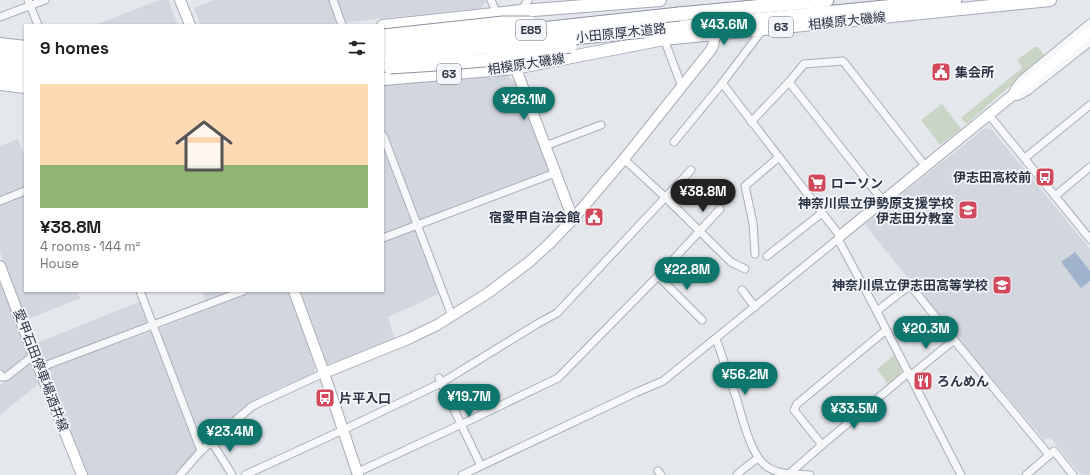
<!DOCTYPE html>
<html lang="en">
<head>
<meta charset="utf-8">
<style>
	:root { --surface:#fff; --page:#f6f6f6; --text:#202124; --muted:#757577; --line:#e0e0e0; --accent:#0f766e }
	body { margin:0; font-family:"Space Grotesk","Noto Sans JP",sans-serif; background:var(--page); color:var(--text); height:100vh; display:flex; flex-direction:column; font-size:15px; white-space:nowrap }
	* { box-sizing:border-box; margin:0 }
	p { font-size:13px; color:var(--muted) }
	.icon { flex:none; width:22px; height:22px; fill:none; stroke:currentColor; stroke-width:2; stroke-linecap:round; stroke-linejoin:round }
	.map { position:relative; flex:1; overflow:hidden }
	.side { position:absolute; left:24px; top:24px; width:360px; height:268px; display:flex; flex-direction:column; background:var(--surface); border-radius:0px; box-shadow:0 1px 3px #0004 }
	.side>* { flex:none }
	.price { position:absolute; translate:-50% -34px; padding:0 9px; border-radius:14px; background:var(--accent); color:#fff; font-size:13px; line-height:26px; filter:drop-shadow(0 1px 2px #0008) }
	.price::after { content:''; position:absolute; left:50%; top:24px; width:12px; height:9px; margin-left:-6px; background:inherit; clip-path:polygon(0 0,100% 0,50% 100%) }
	.price.selected { background:#222; color:#fff }
	ul { padding:0; list-style:none }
	li { display:grid; align-content:center; gap:8px; height:212px; padding:0 16px }
	li+li { border-top:1px solid var(--line) }
	li span { display:grid; place-items:center; height:124px; border-radius:0px; color:#555 }
	li>.icon { margin-inline-start:auto }
	span .icon { width:72px; height:72px; fill:#fffc; stroke-width:1 }
	li b { font-size:17px }
	h2 { display:flex; justify-content:space-between; align-items:center; height:48px; padding:0 16px; font-size:17px }
	.map>svg:first-child { display:block }
	.built { fill:#d2d6de }
	.green { fill:#c9d6c5 }
	.water { fill:#9fb4cc }
	.lines { fill:none; stroke-linecap:round; stroke-linejoin:round }
	.street-casing { stroke:#a9aeb7; stroke-width:9 }
	.secondary-casing { stroke:#a9aeb7; stroke-width:12 }
	.primary-casing { stroke:#a3abb8; stroke-width:14 }
	.highway-casing { stroke:#8b94a3; stroke-width:15 }
	.street { stroke:#f7f8fa; stroke-width:7 }
	.secondary { stroke:#fff; stroke-width:10 }
	.primary { stroke:#fff; stroke-width:12 }
	.highway { stroke:#fff; stroke-width:13 }
	.highway-bridge-casing { stroke:#8b94a3; stroke-width:15; stroke-linecap:butt }
	.highway-bridge { stroke:#fff; stroke-width:13 }
	.labels { text-anchor:middle; dominant-baseline:central; stroke-width:3.5; stroke-linejoin:round; paint-order:stroke }
	.shield { fill:#f4f6f9; stroke:#676e7b; stroke-width:1 }
	.shield-label { font-size:12px; font-weight:bold; fill:#2b3445 }
	.street-label { font-size:13px; fill:#2b3445; stroke:#f4f6f9 }
	.poi-label { font-size:13px; font-weight:bold; fill:#2b3445; stroke:#f4f6f9; text-anchor:start }
</style>
</head>
<body>
<div class="map">
<svg width="1090" height="475" viewBox="0 0 1090 475">
	<rect width="100%" height="100%" fill="#e4e7ec"/>
	<g class="built">
		<path d="M160,0H168L178,25H95Z"/>
		<path d="M214,0H487L481,8L321,25H202L200,24L194,8Z"/>
		<path d="M505,74L517,84L551,170L413,224L439,294L388,317L395,340L315,369L314,373L281,387L259,398L245,408L215,432L196,452L181,470L174,475H88L45,369L150,332L209,309L202,291H383V85Z"/>
		<path d="M985,128L991,129L1090,249V475L1080,474L1050,437L1044,440L943,321L866,226V223Z"/>
		<path d="M18,139L25,158V189L0,199V146Z"/>
		<path d="M25,194V291H77L80,298L26,320L0,252V203Z"/>
		<path d="M0,280L30,357L7,375L3,374L0,371Z"/>
		<path d="M141,301L148,321L146,325L43,364L35,344Z"/>
		<path d="M32,360L40,383L0,415V385Z"/>
	</g>
	<g class="green">
		<path d="M1035,47H1038L1045,56L966,124L961,118L1022,68L1017,60Z"/>
		<path d="M942,104L961,129L940,145L921,120Z"/>
		<path d="M894,355L901,369L900,377L889,386L877,369Z"/>
	</g>
	<path class="water" d="M1075,252L1090,271V281L1081,288L1061,262Z"/>
	<g class="lines">
		<defs>
			<g id="street">
				<path d="M28,0L38,25"/>
				<path d="M333,0L342,25"/>
				<path d="M491,0L497,14"/>
				<path d="M521,11L528,0"/>
				<path d="M0,17L45,0"/>
				<path d="M1090,23L1021,80L1014,89L1011,97L1019,96L1028,91L1090,42"/>
				<path d="M664,39L682,87"/>
				<path d="M789,82L883,201"/>
				<path d="M989,115L1090,239"/>
				<path d="M751,122L789,82L804,64L843,61L926,167"/>
				<path d="M383,135L452,316"/>
				<path d="M674,142L720,86L763,29"/>
				<path d="M545,146L601,125"/>
				<path d="M1025,158L1090,105"/>
				<path d="M624,159L665,197L731,262L745,269"/>
				<path d="M1055,196L1090,167"/>
				<path d="M0,201L25,191"/>
				<path d="M383,238L555,173"/>
				<path d="M838,239L875,308L961,475"/>
				<path d="M755,254L753,223L745,186L779,157"/>
				<path d="M767,256L822,213"/>
				<path d="M658,276L702,320"/>
				<path d="M742,290L755,307"/>
				<path d="M140,291L201,451"/>
				<path d="M877,311L910,285L954,340L1049,455"/>
				<path d="M716,339C723,358 729,378 736,397C742,416 750,454 766,466C778,475 795,474 810,475"/>
				<path d="M39,368L243,291"/>
				<path d="M0,374L2,377H6L34,355"/>
				<path d="M910,376L954,340"/>
				<path d="M439,378L481,466"/>
				<path d="M211,441L228,468L232,475"/>
				<path d="M822,445L794,410L797,404L886,330"/>
				<path d="M658,471L661,475"/>
				<path d="M358,472L462,424L558,378L658,276L720,209"/>
				<path d="M789,474L822,445L908,373"/>
				<path d="M180,475L201,451L251,407L263,401L324,373"/>
				<path d="M245,475L343,430L441,383L537,324L557,313L691,170"/>
				<path d="M462,475L635,393L663,381L838,239L840,236L722,83"/>
				<path d="M737,475L742,470L758,458"/>
				<path d="M1026,475L1054,451L1073,475"/>
			</g>
			<g id="secondary">
				<path d="M180,0L190,25"/>
				<path d="M513,61L573,219"/>
				<path d="M840,236L1090,32"/>
				<path d="M0,266L39,368L82,475"/>
				<path d="M294,291L324,373L358,475"/>
				<path d="M324,373L408,339L437,325L488,293L529,262L549,244L573,219L624,159L710,51L713,46L715,34"/>
			</g>
			<g id="primary">
				<path d="M383,26L521,11L660,0"/>
				<path d="M0,44L25,47"/>
				<path d="M383,79L515,68L664,39L1050,0"/>
				<path d="M0,84L25,87"/>
			</g>
			<g id="highway">
				<path d="M679,14L827,0"/>
				<path d="M644,31L955,0"/>
				<path d="M0,53L25,57"/>
				<path d="M0,65L25,68"/>
				<path d="M0,75L25,79"/>
			</g>
		</defs>
		<use href="#street" class="street-casing"/>
		<use href="#secondary" class="secondary-casing"/>
		<use href="#primary" class="primary-casing"/>
		<use href="#highway" class="highway-casing"/>
		<use href="#street" class="street"/>
		<use href="#secondary" class="secondary"/>
		<use href="#primary" class="primary"/>
		<use href="#highway" class="highway"/>
		<defs>
			<g id="highway-bridge">
				<path d="M383,36L503,23H530"/>
				<path d="M383,46L679,14"/>
				<path d="M383,57L644,31"/>
				<path d="M390,67L437,64L484,60L570,46"/>
			</g>
		</defs>
		<use href="#highway-bridge" class="highway-bridge-casing"/>
		<use href="#highway-bridge" class="highway-bridge"/>
	</g>
	<defs>
		<symbol id="civic-square" viewBox="-11 -11 22 22"><rect x="-9" y="-9" width="18" height="18" rx="4" fill="#d1495b" stroke="#f4f6f9"/><path d="M-.6-6.5H3V-4.5H.6V-3L4-1V1h2V6H-6V1h2V-1L-.6-3ZM-1.2 2.5V6h2.4V2.5Z" fill="#fff"/></symbol>
		<symbol id="bus-square" viewBox="-11 -11 22 22"><rect x="-9" y="-9" width="18" height="18" rx="4" fill="#d1495b" stroke="#f4f6f9"/><path d="M-5-6H5V4H4V6H2V4H-2V6H-4V4H-5ZM-3.5-4V0h7V-4ZM-3.5 1.2v1.5H-2V1.2ZM2 1.2v1.5H3.5V1.2Z" fill="#fff"/></symbol>
		<symbol id="supermarket-square" viewBox="-11 -11 22 22"><rect x="-9" y="-9" width="18" height="18" rx="4" fill="#d1495b" stroke="#f4f6f9"/><path d="M-6-5.5h2.5l.6 2H6L4.5 2H-2.5L-4.4-4H-6ZM-1.5 3.2a1.3 1.3 0 1 0 .1 0ZM3 3.2a1.3 1.3 0 1 0 .1 0Z" fill="#fff"/></symbol>
		<symbol id="school-square" viewBox="-11 -11 22 22"><rect x="-9" y="-9" width="18" height="18" rx="4" fill="#d1495b" stroke="#f4f6f9"/><path d="M0-5L7-2L0 1L-7-2ZM-4 1L0 2.5L4 1V4Q0 6-4 4Z" fill="#fff"/></symbol>
		<symbol id="restaurant-square" viewBox="-11 -11 22 22"><rect x="-9" y="-9" width="18" height="18" rx="4" fill="#d1495b" stroke="#f4f6f9"/><path d="M-5-6h1v4h1v-4h1v4h1v-4h1v5L-1.5 .5V6h-2V.5L-5-1ZM5-6V6H3V1.5H1.5Q1.5-4 5-6Z" fill="#fff"/></symbol>
	</defs>
	<g fill-rule="evenodd">
		<use href="#civic-square" x="930" y="61" width="22" height="22"/>
		<use href="#bus-square" x="1034" y="166" width="22" height="22"/>
		<use href="#supermarket-square" x="806" y="172" width="22" height="22"/>
		<use href="#school-square" x="957" y="199" width="22" height="22"/>
		<use href="#civic-square" x="583" y="206" width="22" height="22"/>
		<use href="#school-square" x="991" y="274" width="22" height="22"/>
		<use href="#restaurant-square" x="912" y="370" width="22" height="22"/>
		<use href="#bus-square" x="314" y="387" width="22" height="22"/>
	</g>
	<g class="labels">
		<g class="shield">
			<rect x="769" y="17" width="24" height="20" rx="3"/>
			<rect x="516" y="20" width="30" height="20" rx="3"/>
			<rect x="437" y="64" width="24" height="20" rx="3"/>
		</g>
		<g class="shield-label">
			<text x="781" y="27">63</text>
			<text x="531" y="30">E85</text>
			<text x="449" y="74">63</text>
		</g>
		<g class="street-label">
			<text transform="translate(847 21) rotate(-6)">相模原大磯線</text>
			<text transform="translate(621 33) rotate(-6)">小田原厚木道路</text>
			<text transform="translate(526 64) rotate(-9)">相模原大磯線</text>
			<text transform="translate(41 370) rotate(69)">愛甲石田停車場酒井線</text>
		</g>
		<g class="poi-label">
			<text x="955" y="72">集会所</text>
			<text x="1031" y="177" text-anchor="end">伊志田高校前</text>
			<text x="831" y="183">ローソン</text>
			<text x="954" y="203" text-anchor="end">神奈川県立伊勢原支援学校<tspan x="954" dy="15">伊志田分教室</tspan></text>
			<text x="580" y="217" text-anchor="end">宿愛甲自治会館</text>
			<text x="988" y="285" text-anchor="end">神奈川県立伊志田高等学校</text>
			<text x="937" y="381">ろんめん</text>
			<text x="339" y="398">片平入口</text>
		</g>
	</g>
</svg>
<b class="price" style="left:724px;top:46px">¥43.6M</b>
<b class="price" style="left:524px;top:121px">¥26.1M</b>
<b class="price selected" style="left:703px;top:213px">¥38.8M</b>
<b class="price" style="left:687px;top:291px">¥22.8M</b>
<b class="price" style="left:926px;top:350px">¥20.3M</b>
<b class="price" style="left:745px;top:396px">¥56.2M</b>
<b class="price" style="left:469px;top:418px">¥19.7M</b>
<b class="price" style="left:854px;top:430px">¥33.5M</b>
<b class="price" style="left:230px;top:453px">¥23.4M</b>
<section class="side">
<h2>9 homes<svg class="icon" aria-label="filters" viewBox="0 0 24 24"><path d="M4 7h16M4 17h16"/><circle cx="9" cy="7" r="2"/><circle cx="15" cy="17" r="2"/></svg></h2>
<ul>
<li><span style="background:linear-gradient(#ffd9b3 65%,#8fb573 0)"><svg class="icon" aria-label="home" viewBox="0 0 24 24"><path d="M3 11l9-7 9 7M6 9v11h12V9"/></svg></span><div><b>¥38.8M</b><p>4 rooms · 144 m²</p><p>House</p></div></li>
</ul>
</section>
</div>
</body>
</html>
